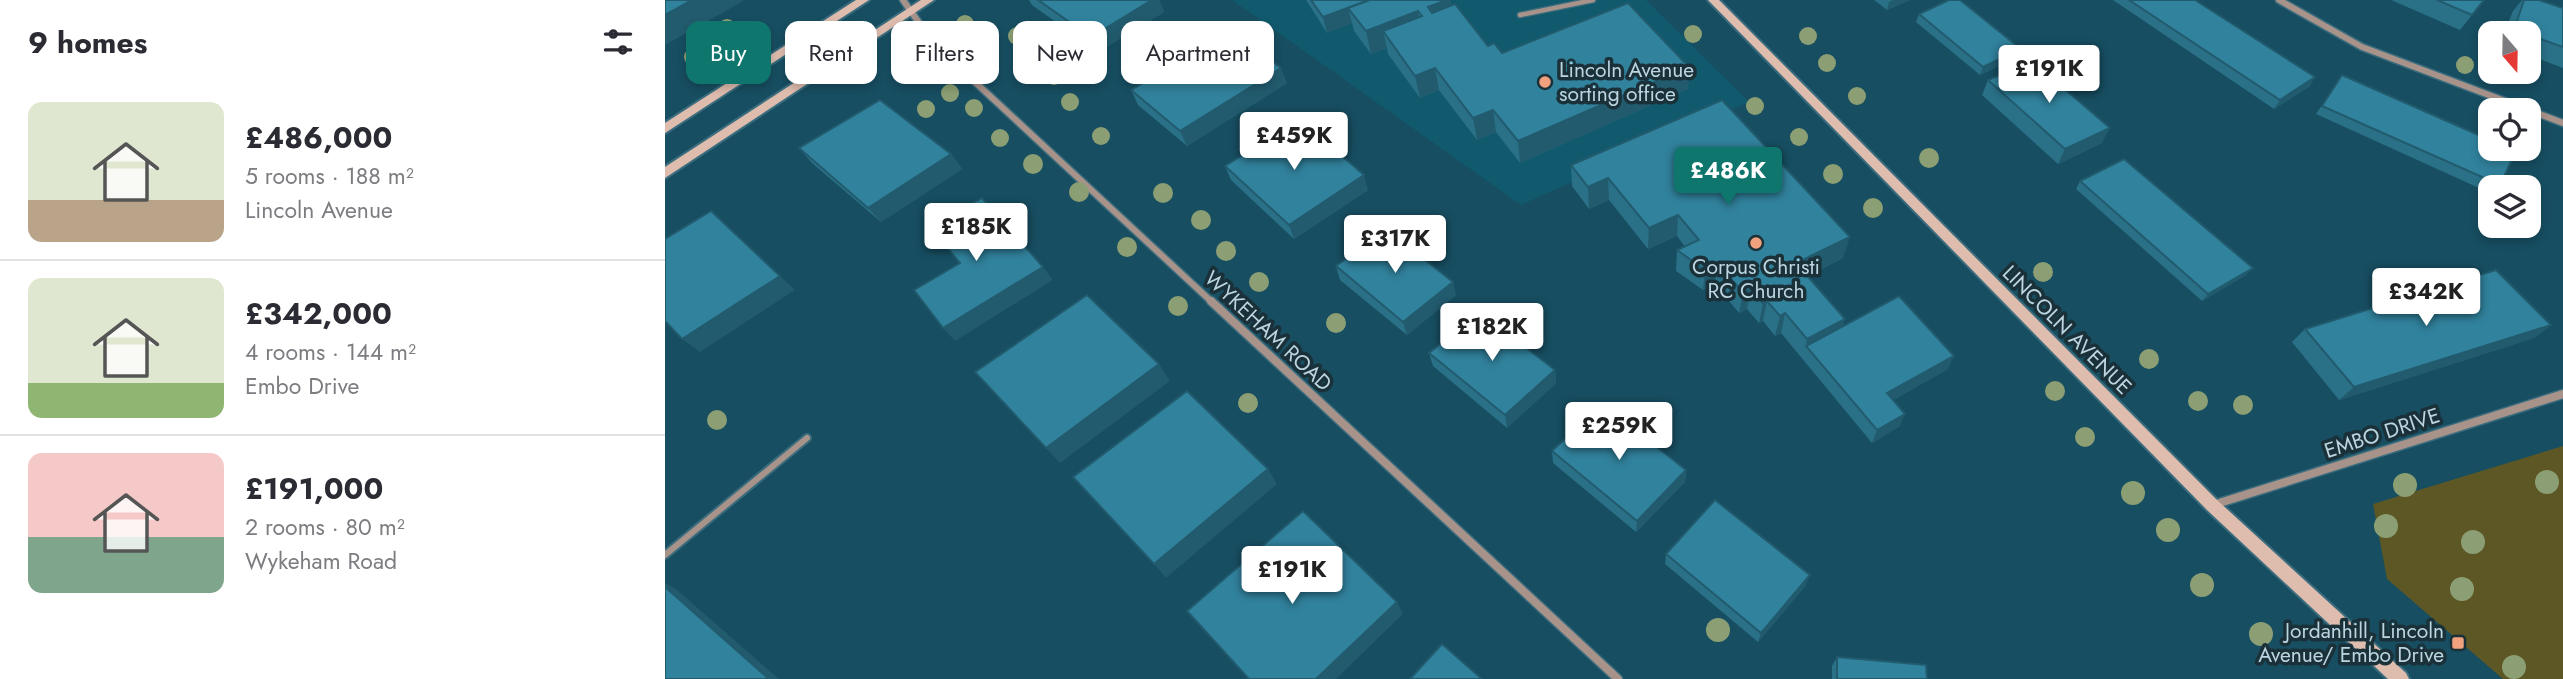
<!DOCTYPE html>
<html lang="en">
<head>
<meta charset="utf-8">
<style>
	:root { --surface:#fff; --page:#f2f2f3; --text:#2b2b33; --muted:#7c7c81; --line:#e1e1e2; --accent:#0f766e }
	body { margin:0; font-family:Jost,sans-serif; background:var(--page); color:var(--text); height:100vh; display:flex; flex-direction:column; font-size:26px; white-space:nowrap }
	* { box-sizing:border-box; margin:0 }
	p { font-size:23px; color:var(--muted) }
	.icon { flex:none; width:38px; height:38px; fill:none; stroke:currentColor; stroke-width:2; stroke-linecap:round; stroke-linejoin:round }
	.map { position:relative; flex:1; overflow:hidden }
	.side { display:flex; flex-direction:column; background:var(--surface); width:665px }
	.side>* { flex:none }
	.top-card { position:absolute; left:21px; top:21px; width:665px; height:63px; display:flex; gap:14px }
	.needle { width:46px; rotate:160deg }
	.tools { position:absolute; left:1813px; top:21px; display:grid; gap:14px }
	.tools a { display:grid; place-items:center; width:63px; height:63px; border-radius:14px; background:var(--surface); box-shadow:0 4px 10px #0003; font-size:35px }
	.price { position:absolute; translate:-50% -60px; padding:0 16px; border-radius:7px; background:#fff; color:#222; font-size:23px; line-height:46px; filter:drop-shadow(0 2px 4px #0008) }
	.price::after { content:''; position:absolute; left:50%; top:42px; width:21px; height:16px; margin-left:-10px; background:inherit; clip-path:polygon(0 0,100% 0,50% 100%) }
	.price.on { background:var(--accent); color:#fff }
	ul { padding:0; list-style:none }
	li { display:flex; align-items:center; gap:21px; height:175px; padding:0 28px }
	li+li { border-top:2px solid var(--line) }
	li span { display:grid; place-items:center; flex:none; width:196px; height:140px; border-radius:14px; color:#555 }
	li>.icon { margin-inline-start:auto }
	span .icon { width:84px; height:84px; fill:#fffc; stroke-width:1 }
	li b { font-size:30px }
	h2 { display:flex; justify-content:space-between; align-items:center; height:84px; padding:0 28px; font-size:30px }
	.tag { padding:0 24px; border-radius:14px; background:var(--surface); box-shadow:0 4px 10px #0003; font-size:24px; line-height:63px }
	.tag.on { background:var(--accent); color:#fff }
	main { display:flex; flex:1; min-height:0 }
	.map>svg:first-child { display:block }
	.built { fill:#11596d }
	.green { fill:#5c5724 }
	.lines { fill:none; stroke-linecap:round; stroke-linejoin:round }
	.lane-far1-casing { stroke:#3b6c7d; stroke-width:7 }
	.lane-casing { stroke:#3b6c7d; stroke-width:10 }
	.street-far1-casing { stroke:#3b6c7d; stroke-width:9 }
	.street-casing { stroke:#3b6c7d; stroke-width:11 }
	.secondary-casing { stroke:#3b6c7d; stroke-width:4 }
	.lane-far1 { stroke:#a8938a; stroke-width:4.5 }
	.lane { stroke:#a8938a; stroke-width:6 }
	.street-far1 { stroke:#a8938a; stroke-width:6 }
	.street { stroke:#a8938a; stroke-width:8 }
	.secondary { fill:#debcae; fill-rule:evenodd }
	.tree { fill:#8c9f74 }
	.wall { fill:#2a7087 }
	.shaded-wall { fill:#225b6e }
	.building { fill:#31829d; stroke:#225b6e; stroke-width:2 }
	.poi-dot { fill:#f2a17e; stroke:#1b3139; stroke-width:2.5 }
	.labels { text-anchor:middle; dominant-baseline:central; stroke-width:7; stroke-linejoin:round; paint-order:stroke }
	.poi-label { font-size:21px; fill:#bcd6e1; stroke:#1b3139; text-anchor:start }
	.street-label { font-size:21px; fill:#bcd6e1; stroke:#1b3139 }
</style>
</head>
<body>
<main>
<section class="side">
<h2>9 homes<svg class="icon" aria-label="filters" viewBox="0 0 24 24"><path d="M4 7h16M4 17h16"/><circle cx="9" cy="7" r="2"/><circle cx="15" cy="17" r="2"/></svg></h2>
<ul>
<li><span style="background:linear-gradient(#dfe7d0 70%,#b9a48a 0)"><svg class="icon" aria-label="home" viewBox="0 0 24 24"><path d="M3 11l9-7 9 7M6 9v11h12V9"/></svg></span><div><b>£486,000</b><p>5 rooms · 188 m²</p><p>Lincoln Avenue</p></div></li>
<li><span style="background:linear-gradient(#dfe7d0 75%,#8fb573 0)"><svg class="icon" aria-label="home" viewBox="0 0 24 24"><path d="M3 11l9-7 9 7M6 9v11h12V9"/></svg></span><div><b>£342,000</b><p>4 rooms · 144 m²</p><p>Embo Drive</p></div></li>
<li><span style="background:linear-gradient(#f6c9c9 60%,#7fa58c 0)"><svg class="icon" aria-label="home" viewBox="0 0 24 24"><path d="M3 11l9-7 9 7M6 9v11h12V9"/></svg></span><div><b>£191,000</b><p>2 rooms · 80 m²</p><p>Wykeham Road</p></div></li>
</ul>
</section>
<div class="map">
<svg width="1898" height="679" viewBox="0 0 1898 679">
	<rect width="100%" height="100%" fill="#174e61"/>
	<path class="built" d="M567,0H981L1084,102L856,205Z"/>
	<path class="green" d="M1898,446V679H1838L1722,579L1708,504Z"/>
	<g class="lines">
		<defs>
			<path id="lane-far1" d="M855,15L928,0"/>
			<path id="lane" d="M0,555L142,438"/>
			<g id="street-far1">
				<path d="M238,0L269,44L548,303"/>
				<path d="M1614,0L1697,47L1898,123"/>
			</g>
			<g id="street">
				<path d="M546,301L953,679"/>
				<path d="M1548,505L1898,394"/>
			</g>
			<g id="secondary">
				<path d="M191,0H204L0,133V123Z"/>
				<path d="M256,0H269L0,178V167Z"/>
				<path d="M1043,0H1054L1552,500L1741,673L1744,679H1723L1542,510Z"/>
			</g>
		</defs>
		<use href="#lane-far1" class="lane-far1-casing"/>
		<use href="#lane" class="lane-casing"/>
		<use href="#street-far1" class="street-far1-casing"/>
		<use href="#street" class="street-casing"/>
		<use href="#secondary" class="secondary-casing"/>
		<use href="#lane-far1" class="lane-far1"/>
		<use href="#lane" class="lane"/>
		<use href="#street-far1" class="street-far1"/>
		<use href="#street" class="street"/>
		<use href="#secondary" class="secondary"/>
	</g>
	<g class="tree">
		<circle cx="300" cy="24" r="9"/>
		<circle cx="62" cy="28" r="9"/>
		<circle cx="1028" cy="34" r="9"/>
		<circle cx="352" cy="36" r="9"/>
		<circle cx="1143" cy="36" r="9"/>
		<circle cx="242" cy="52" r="9"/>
		<circle cx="28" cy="57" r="9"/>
		<circle cx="1162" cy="63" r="9"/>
		<circle cx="1800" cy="65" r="9"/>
		<circle cx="275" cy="71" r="9"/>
		<circle cx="389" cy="76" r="9"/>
		<circle cx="285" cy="93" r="9"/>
		<circle cx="1192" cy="96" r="9"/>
		<circle cx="405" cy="102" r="9"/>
		<circle cx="1090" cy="106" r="9"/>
		<circle cx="309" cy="108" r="9"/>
		<circle cx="261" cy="109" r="9"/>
		<circle cx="436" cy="136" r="9"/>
		<circle cx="1134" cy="137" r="9"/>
		<circle cx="335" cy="138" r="9"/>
		<circle cx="1264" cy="158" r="10"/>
		<circle cx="368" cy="164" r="10"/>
		<circle cx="1168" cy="174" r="10"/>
		<circle cx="414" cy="192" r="10"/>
		<circle cx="498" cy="193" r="10"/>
		<circle cx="1208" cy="208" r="10"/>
		<circle cx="536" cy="220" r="10"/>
		<circle cx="462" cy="247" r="10"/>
		<circle cx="561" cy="251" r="10"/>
		<circle cx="1378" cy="272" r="10"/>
		<circle cx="594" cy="282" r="10"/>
		<circle cx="513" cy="306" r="10"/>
		<circle cx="671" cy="323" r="10"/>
		<circle cx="1484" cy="359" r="10"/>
		<circle cx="1390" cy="391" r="10"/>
		<circle cx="1533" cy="401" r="10"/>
		<circle cx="583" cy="403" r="10"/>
		<circle cx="1578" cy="405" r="10"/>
		<circle cx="52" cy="420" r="10"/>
		<circle cx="1420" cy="437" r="10"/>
		<circle cx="1882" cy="482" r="12"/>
		<circle cx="1740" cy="485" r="12"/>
		<circle cx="1468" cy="493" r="12"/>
		<circle cx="1721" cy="526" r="12"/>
		<circle cx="1503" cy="530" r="12"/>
		<circle cx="1808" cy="542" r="12"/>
		<circle cx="1537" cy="585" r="12"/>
		<circle cx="1797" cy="589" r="12"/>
		<circle cx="1053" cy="630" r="12"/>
		<circle cx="1596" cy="634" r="12"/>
		<circle cx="1849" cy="667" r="12"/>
	</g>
	<g class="wall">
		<path d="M364,0H494L499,12L433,52L367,5Z"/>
		<path d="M641,0H785L786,5L823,46L837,53L1024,67L1023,89L855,163L831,132L812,140L774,90L755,98L723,54L722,48L706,54L689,31L687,23L662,33Z"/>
		<path d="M1209,0H1245L1222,10Z"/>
		<path d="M1448,0H1530L1645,86L1609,109Z"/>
		<path d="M1726,0H1819L1795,30Z"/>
		<path d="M1857,0H1874L1898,8V68L1864,55V33H1839L1848,11Z"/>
		<path d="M1254,14L1356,49L1353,57L1315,75L1251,22Z"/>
		<path d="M1677,75L1835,185L1833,187H1825V193L1651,114Z"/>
		<path d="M1323,80L1437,143L1393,164L1317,95Z"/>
		<path d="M622,83L522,146L473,105L466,90Z"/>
		<path d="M134,148L286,154L297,169L216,222L147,163Z"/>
		<path d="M906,165L1178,258L1143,276L1178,326L1283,369L1228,400L1235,426L1207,443L1116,333L1110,336L1098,321L1094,323L1082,309L1074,313L1050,284L1038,290L1011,271L1012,250L1020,247L1012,236L983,249L944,200L924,209L907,186Z"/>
		<path d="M560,166L703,190L629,239L566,180Z"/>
		<path d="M1415,181L1581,275L1537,301L1411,189Z"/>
		<path d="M671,266L791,295L742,335L675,280Z"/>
		<path d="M1886,325L1869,338L1674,400L1627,342L1640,329Z"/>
		<path d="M764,353L890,370L891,383L842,428L768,366Z"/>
		<path d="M887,451L1021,470L1020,482L971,532L888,463Z"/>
		<path d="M1001,554L1141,585L1093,642L1000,564Z"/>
		<path d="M1172,657L1262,679H1167V666Z"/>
	</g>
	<g class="shaded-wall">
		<path d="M27,0H80L0,45V15Z"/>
		<path d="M487,0H494L499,12L433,52L426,37Z"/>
		<path d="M782,0H785L789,22L767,30L763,7Z"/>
		<path d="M1228,0H1245L1222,10L1224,2Z"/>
		<path d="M683,8L687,23L662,33L658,17Z"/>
		<path d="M753,11L757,34L718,31L722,48L706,54L701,31Z"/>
		<path d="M1356,49L1353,57L1315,75L1318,67Z"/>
		<path d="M1024,67L1023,89L855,163L853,141Z"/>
		<path d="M616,68L622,83L522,146L515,131Z"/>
		<path d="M770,68L774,90L755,98L750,76Z"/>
		<path d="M1650,77L1645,86L1609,109L1615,100Z"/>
		<path d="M828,110L831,132L812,140L808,118Z"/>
		<path d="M1445,128L1437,143L1393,164L1400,149Z"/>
		<path d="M286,154L297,169L216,222L203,208Z"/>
		<path d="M699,175L703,190L629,239L624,225Z"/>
		<path d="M943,178L944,200L924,209L923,187Z"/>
		<path d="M46,211L130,290L35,352L17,339Z"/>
		<path d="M1013,215L1012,236L983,249L984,228Z"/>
		<path d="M1185,237L1178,258L1127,284L1131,263Z"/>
		<path d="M1053,263L1050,284L1038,290L1040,270Z"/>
		<path d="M378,267L388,280L290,341L278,328Z"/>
		<path d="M1588,268L1581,275L1537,301L1543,294Z"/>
		<path d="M788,282L791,295L742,335L738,322Z"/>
		<path d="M1085,289L1082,309L1074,313L1078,293Z"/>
		<path d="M1102,301L1098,321L1094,323L1098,303Z"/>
		<path d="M1120,313L1116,333L1110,336L1115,316Z"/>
		<path d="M1180,319L1174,339L1141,346L1142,339Z"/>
		<path d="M1886,325L1869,338L1674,400L1689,387Z"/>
		<path d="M1289,356L1283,369L1217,406L1222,393Z"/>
		<path d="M494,364L505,381L395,463L381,448Z"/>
		<path d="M890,370L891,383L842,428L840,415Z"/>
		<path d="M1240,414L1235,426L1207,443L1212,430Z"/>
		<path d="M603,469L612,484L501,578L489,564Z"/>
		<path d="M1021,470L1020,482L971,532L972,521Z"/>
		<path d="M1145,575L1141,585L1093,642L1096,633Z"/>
		<path d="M0,583L11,589L114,679H104L0,587Z"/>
		<path d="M732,602L738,614L671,679H651Z"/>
	</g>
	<g class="building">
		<path d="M0,0H27L0,15Z"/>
		<path d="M373,0H487L426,37Z"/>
		<path d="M646,0H704L658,17Z"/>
		<path d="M705,0H782L763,7L767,13L790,4L823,46L829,43L837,53L963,3L1024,67L853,141L828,110L808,118L770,68L750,76L718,31L757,16L753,11L701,31L683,8Z"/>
		<path d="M1284,0H1295L1356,49L1318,67L1254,14Z"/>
		<path d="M1464,0H1530L1650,77L1615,100Z"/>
		<path d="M1772,0H1819L1807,15Z"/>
		<path d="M1859,0H1874L1898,8V47L1864,35V33H1859L1849,30Z"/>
		<path d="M567,30L616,68L515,131L466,90Z"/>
		<path d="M1367,61L1445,128L1400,149L1323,80Z"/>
		<path d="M1677,75L1825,140V149H1846L1851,151L1835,185L1657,106Z"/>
		<path d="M215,100L286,154L203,208L134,148Z"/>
		<path d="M1057,100L1185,237L1131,263L1180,319L1142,339L1120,313L1115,316L1102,301L1098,303L1085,289L1078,293L1053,263L1040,270L1012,250L1034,240L1013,215L984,228L943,178L923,187L906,165Z"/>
		<path d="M635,120L699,175L624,225L560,166Z"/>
		<path d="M1459,159L1588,268L1543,294L1415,181Z"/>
		<path d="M317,198L378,267L278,328L249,290L295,263L265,227Z"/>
		<path d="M46,211L115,276L17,339L0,321V239Z"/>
		<path d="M721,229L788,282L738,322L671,266Z"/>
		<path d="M1831,270L1886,325L1689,387L1640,329Z"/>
		<path d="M422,295L494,364L381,448L310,372Z"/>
		<path d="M1234,296L1289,356L1222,393L1240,414L1212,430L1141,346Z"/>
		<path d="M815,312L890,370L840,415L764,353Z"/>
		<path d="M522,391L603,469L489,564L408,477Z"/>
		<path d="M937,404L1021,470L972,521L887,451Z"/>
		<path d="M1050,500L1145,575L1096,633L1001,554Z"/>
		<path d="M638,511L732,602L651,679H584L522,611Z"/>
		<path d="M0,587L104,679H0Z"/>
		<path d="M777,644L817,679H745Z"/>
		<path d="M1172,657L1261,665L1262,679H1172Z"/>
	</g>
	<g class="poi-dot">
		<circle cx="880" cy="82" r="7"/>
		<circle cx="1091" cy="243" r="7"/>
		<rect x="1786" y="636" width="14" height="14" rx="3.5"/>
	</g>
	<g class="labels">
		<g class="poi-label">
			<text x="894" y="70">Lincoln Avenue<tspan x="894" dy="24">sorting office</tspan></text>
			<text x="1091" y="267" text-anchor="middle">Corpus Christi<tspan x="1091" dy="24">RC Church</tspan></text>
			<text x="1779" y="631" text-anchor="end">Jordanhill, Lincoln<tspan x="1779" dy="24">Avenue/ Embo Drive</tspan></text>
		</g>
		<g class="street-label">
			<text transform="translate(1402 330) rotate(45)">LINCOLN AVENUE</text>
			<text transform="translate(603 331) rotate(43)">WYKEHAM ROAD</text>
			<text transform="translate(1717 433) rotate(-18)">EMBO DRIVE</text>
		</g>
	</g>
</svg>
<div class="tools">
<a><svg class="needle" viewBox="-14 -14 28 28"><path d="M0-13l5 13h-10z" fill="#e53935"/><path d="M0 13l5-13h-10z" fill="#7c7c81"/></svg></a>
<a><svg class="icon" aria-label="locate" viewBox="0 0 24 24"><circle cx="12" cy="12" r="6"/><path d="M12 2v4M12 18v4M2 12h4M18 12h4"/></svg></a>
<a><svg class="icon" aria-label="layers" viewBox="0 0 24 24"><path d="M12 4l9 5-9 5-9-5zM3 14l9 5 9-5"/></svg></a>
</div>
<b class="price" style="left:1384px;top:105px">£191K</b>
<b class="price" style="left:629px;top:172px">£459K</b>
<b class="price on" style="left:1063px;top:207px">£486K</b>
<b class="price" style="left:311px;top:263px">£185K</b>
<b class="price" style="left:730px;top:275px">£317K</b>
<b class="price" style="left:1761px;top:328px">£342K</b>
<b class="price" style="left:827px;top:363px">£182K</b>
<b class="price" style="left:954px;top:462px">£259K</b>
<b class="price" style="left:627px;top:606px">£191K</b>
<div class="top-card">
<a class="tag on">Buy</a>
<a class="tag">Rent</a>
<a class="tag">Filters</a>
<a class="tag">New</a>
<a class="tag">Apartment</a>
</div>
</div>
</main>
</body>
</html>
